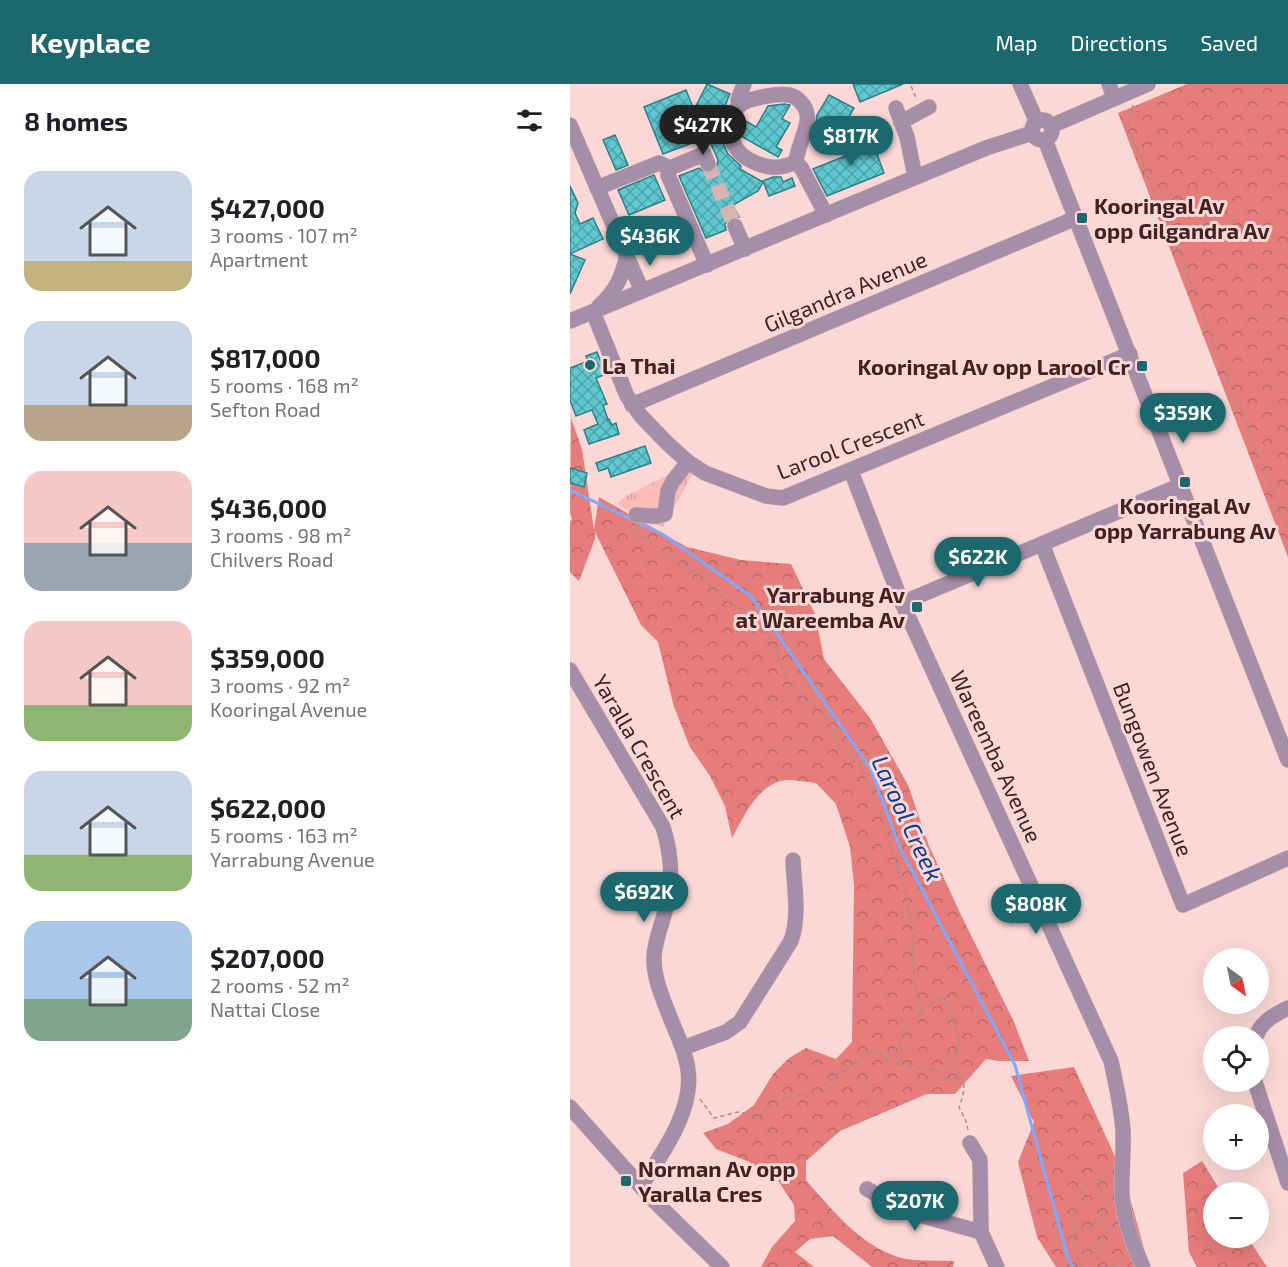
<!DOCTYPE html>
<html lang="en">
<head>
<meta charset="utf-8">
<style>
	:root { --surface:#fff; --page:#f2f2f2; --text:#202124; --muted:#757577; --accent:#1b686e }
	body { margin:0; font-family:"Exo 2",sans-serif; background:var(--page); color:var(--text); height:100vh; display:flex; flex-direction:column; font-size:22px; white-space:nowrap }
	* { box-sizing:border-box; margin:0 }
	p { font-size:20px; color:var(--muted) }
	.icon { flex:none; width:33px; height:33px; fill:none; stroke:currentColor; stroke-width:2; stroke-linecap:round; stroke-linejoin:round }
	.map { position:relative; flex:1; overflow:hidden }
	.side { display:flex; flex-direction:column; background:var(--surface); width:570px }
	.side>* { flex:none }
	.needle { width:39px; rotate:147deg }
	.tools { position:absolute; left:633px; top:864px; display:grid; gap:12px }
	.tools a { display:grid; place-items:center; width:66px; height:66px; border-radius:50%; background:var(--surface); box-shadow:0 6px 24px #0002; font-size:30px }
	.price { position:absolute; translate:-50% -51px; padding:0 14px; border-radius:21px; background:var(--accent); color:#fff; font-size:20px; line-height:39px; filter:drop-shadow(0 2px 3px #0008) }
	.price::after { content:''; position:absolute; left:50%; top:36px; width:18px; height:14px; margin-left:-9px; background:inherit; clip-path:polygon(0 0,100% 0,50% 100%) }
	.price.on { background:#222; color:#fff }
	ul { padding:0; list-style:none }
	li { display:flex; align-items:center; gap:18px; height:150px; padding:0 24px }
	li span { display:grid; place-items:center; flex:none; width:168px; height:120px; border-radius:18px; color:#555 }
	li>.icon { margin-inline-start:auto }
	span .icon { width:72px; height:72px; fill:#fffc; stroke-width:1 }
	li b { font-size:26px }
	h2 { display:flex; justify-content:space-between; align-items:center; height:72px; padding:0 24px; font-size:26px }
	header { display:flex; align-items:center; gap:36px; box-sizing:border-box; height:84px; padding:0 30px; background:var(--accent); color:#fff }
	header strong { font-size:28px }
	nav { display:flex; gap:33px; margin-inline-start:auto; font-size:21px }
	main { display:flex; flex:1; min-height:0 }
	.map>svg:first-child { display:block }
	.grass { fill:url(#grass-tufts) }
	.forest { fill:url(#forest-crowns) }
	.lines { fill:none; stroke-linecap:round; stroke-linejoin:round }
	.stream { stroke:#7eaafd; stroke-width:3 }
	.building { fill:url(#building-cross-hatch); stroke:#2e8086; stroke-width:1.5 }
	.minor-tunnel { stroke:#d6b4b2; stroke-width:15; stroke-dasharray:15 8; stroke-linecap:butt }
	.minor-casing { stroke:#d6b4b2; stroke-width:16 }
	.path { stroke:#ad8c8a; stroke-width:1.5; stroke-dasharray:4.5 3; stroke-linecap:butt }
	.minor { stroke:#a58fa8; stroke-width:15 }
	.poi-dot { fill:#1b686e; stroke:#fbd8d6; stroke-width:2 }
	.labels { text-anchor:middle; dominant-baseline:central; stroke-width:6; stroke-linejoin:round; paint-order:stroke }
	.poi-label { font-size:22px; font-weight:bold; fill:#422221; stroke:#fbd8d6; text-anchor:start }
	.street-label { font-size:22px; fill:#422221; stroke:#fbd8d6 }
	.water-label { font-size:24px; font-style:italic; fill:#0c3a97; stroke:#fbd8d6 }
</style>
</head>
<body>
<header>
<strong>Keyplace</strong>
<nav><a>Map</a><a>Directions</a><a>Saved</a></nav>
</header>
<main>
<section class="side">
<h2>8 homes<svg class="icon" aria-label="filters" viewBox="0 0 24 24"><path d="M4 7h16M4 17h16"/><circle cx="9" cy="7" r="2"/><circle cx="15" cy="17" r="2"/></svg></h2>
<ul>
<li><span style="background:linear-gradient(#c9d6e8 75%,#c2b280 0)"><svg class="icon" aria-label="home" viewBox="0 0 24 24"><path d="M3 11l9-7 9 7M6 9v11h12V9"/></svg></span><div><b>$427,000</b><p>3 rooms · 107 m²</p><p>Apartment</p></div></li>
<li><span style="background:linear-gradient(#c9d6e8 70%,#b9a48a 0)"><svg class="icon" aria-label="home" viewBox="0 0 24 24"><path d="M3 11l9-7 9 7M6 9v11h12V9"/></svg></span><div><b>$817,000</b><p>5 rooms · 168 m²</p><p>Sefton Road</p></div></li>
<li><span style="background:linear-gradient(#f6c9c9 60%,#9aa5b1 0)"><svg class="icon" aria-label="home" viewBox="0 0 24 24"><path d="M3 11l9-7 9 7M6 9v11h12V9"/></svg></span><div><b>$436,000</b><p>3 rooms · 98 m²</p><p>Chilvers Road</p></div></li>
<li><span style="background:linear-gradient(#f6c9c9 70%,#8fb573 0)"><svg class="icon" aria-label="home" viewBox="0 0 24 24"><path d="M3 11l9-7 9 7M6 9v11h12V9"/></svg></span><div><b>$359,000</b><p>3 rooms · 92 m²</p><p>Kooringal Avenue</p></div></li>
<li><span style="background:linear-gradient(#c9d6e8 70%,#8fb573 0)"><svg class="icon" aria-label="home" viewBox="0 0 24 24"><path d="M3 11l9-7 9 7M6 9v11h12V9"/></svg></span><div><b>$622,000</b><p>5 rooms · 163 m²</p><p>Yarrabung Avenue</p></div></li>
<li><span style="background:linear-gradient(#a9c7e8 65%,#7fa58c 0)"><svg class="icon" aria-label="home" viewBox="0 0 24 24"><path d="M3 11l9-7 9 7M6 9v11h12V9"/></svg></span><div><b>$207,000</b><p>2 rooms · 52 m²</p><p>Nattai Close</p></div></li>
</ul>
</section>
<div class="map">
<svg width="718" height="1183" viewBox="0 0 718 1183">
	<defs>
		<pattern id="grass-tufts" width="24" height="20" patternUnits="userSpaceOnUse" patternTransform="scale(1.5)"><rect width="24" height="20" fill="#fcbbb7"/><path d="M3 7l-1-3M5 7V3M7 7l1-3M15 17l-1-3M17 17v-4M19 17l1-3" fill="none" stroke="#d9a09d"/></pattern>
		<pattern id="forest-crowns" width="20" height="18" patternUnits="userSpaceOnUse" patternTransform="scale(1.5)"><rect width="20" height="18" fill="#e67d7b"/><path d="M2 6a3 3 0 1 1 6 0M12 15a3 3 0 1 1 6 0" fill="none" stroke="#bc6664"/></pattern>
		<pattern id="building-cross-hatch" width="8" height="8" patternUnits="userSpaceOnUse" patternTransform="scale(1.5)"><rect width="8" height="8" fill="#5fc8d1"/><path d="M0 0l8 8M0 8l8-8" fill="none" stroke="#50a2a9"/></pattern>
	</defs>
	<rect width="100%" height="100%" fill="#fbd8d6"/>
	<path class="grass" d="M112,372L126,384L93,443L81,439L47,420L54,413L101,389Z"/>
	<g class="forest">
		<path d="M617,0H718V473L548,29Z"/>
		<path d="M1,334L12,365L24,446L29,413L117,463L171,476L221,480L245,530L254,575L300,634L338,701L359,762L391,831L444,938L459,977H430L416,975L385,1010H357L270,1047L236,1077V1096C262,1126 289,1160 328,1173C342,1178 368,1176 384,1177L383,1183H302L263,1152L240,1155L225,1168L244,1183H191L202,1163L225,1137L224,1121L207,1095L177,1077L146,1065L133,1049L158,1040L184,1021L203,990L219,974L236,964L266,975L282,958L284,801L280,763L266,720L246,699C236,698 226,696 217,696C189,698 173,733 162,754L155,722L140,692L120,663L104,623L88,558L71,541L25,448V455L9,497L0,488V437L2,436L0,428Z"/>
		<path d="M504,983L554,1092L579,1183H486L467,1153L448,1078L464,1038L441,992Z"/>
		<path d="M632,1077L651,1108H644V1154H678L697,1183H627L619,1168L613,1089Z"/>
	</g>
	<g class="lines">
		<path class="stream" d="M0,406L92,450L181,512L300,684L330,764L445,981L498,1174L503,1183"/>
	</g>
	<g class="building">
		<path d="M137,0L160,10L155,22L153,21L144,37L158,70L171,82L170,85L193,98L188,107L163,121L169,133H161L155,140L156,146L136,154L109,92L129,84L137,90L146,86L148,76L138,53L93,70L74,23L116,6L124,26Z"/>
		<path d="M283,0H333L290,18Z"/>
		<path d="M259,11L284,24L266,55L282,49L271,67L244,51L247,31Z"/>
		<path d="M214,20L220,21L212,35L220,39L206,63L212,66L208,73L171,52L170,44L174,36L186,43L198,22Z"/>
		<path d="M297,43L314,89L257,112L243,85L293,65L286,47Z"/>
		<path d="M45,51L58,81L46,86L33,56Z"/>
		<path d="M84,91L95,116L59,131L48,106Z"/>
		<path d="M203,93H211L213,98L222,94L225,102L199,112L193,97Z"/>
		<path d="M0,102L8,119L5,129L10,140L23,134L33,155L0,170Z"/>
		<path d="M0,170L15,176L0,210Z"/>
		<path d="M27,268L36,290L26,294L37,320L33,321L38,336L39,335L42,341L46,339L49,350L19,360L14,346L28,340L22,326L6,332L0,316V284L18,277L16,272Z"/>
		<path d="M75,362L81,379L41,393L38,384L29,387L26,379Z"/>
		<path d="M0,384L17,389L14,403L0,399Z"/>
	</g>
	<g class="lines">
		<path class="minor-tunnel" d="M138,80L165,142"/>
		<defs>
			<g id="minor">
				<path d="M450,0L467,38"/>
				<path d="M539,0L544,14"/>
				<path d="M170,21L168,16L174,0"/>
				<path d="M326,24L337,53L345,93"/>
				<circle cx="472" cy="46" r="10"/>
				<path d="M331,38L359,23"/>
				<path d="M0,41L72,207"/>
				<path d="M481,42L578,0"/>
				<path d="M475,56L718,676"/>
				<path d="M226,78C208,86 196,85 178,75C160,65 152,37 170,21C178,14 208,9 219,11C227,12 236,22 237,30C240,41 227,63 226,78L232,85L256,131"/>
				<path d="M27,104L89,79L100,84"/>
				<path d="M165,142L175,165"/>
				<path d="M137,181L98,91L100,84L134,70L138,80"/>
				<path d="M29,222C46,207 52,193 57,171"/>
				<path d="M23,228L57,312L71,332L97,359L118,378L135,389L196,412L213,414L560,270"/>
				<path d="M0,237L416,64L462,49"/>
				<path d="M62,321L506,134"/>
				<path d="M281,387L332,519L541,977C546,1000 551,1022 553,1046C554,1068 551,1090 552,1112C554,1136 563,1161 573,1183"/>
				<path d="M66,431C77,430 86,435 95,430L98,407L103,397L118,378"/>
				<path d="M472,460L613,821L718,774"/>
				<path d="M332,519L611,401"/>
				<path d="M0,586L93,743C101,769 104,797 96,824C92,840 85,856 84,872C83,895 94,917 102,938C108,953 116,969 118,986C124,1026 92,1070 71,1102"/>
				<path d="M686,952C692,937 704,931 718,924"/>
				<path d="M113,964L156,948L170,938L221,857C230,832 224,802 223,776"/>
				<path d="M685,998L718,1099"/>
				<path d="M0,1023L81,1114L152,1183"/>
				<path d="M400,1059L410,1076L411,1148L427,1183"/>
				<path d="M297,1105L335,1127L411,1148"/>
			</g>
		</defs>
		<use href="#minor" class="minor-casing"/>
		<g class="path">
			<path d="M341,2L347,16"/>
			<path d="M563,21L558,42L718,445"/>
			<path d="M61,443L63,447L135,495L143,505L158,517L186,532L193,540L207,568L215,591L224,604L257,635L269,661L292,685L310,727L335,808L344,846L342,879L348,919L352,927L372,911C378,925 398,959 384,972C382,975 378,976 375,977C395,991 398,1000 389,1023L396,1037L398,1046"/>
			<path d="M352,928L333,946L330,970L332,981L368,987L379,997L391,995"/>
			<path d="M319,977L331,981"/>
			<path d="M130,1015L144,1034L168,1028L188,1032L208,1017L219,1013L240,1010L305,965L317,976L324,965L332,961"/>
			<path d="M531,1096L532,1134"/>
			<path d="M504,1152L540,1130"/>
			<path d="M507,1170L527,1159"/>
			<path d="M511,1183C499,1158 504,1129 513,1103L524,1097L538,1093"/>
			<path d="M532,1183C524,1165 528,1151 545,1142"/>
			<path d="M543,1183L555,1171"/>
		</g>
		<use href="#minor" class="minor"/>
	</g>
	<g class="poi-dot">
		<rect x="506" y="128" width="12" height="12" rx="3"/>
		<circle cx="20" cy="281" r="6"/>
		<rect x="566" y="276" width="12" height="12" rx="3"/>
		<rect x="609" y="392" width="12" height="12" rx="3"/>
		<rect x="341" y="517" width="12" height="12" rx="3"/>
		<rect x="50" y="1091" width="12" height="12" rx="3"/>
	</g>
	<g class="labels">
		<g class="poi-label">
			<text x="524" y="121">Kooringal Av<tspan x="524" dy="25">opp Gilgandra Av</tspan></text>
			<text x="32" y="281">La Thai</text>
			<text x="560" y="282" text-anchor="end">Kooringal Av opp Larool Cr</text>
			<text x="615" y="421" text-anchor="middle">Kooringal Av<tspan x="615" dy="25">opp Yarrabung Av</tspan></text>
			<text x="335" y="510" text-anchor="end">Yarrabung Av<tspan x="335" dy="25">at Wareemba Av</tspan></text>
			<text x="68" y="1084">Norman Av opp<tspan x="68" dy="25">Yaralla Cres</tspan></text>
		</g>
		<g class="street-label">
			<text transform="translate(275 207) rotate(-23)">Gilgandra Avenue</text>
			<text transform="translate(280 360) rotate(-21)">Larool Crescent</text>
			<text transform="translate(70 662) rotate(60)">Yaralla Crescent</text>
			<text transform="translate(427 672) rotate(65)">Wareemba Avenue</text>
			<text transform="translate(584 685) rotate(69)">Bungowen Avenue</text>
		</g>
		<g class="water-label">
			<text transform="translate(338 734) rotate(65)">Larool Creek</text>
		</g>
	</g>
</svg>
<div class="tools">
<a><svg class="needle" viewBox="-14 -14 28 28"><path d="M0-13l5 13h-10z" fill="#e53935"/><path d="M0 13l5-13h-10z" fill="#757577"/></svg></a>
<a><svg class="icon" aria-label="locate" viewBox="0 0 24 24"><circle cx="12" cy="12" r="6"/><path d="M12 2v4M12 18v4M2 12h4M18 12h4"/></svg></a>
<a>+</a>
<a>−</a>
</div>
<b class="price on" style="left:133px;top:72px">$427K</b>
<b class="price" style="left:281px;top:83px">$817K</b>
<b class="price" style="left:80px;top:183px">$436K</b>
<b class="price" style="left:613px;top:360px">$359K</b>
<b class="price" style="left:408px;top:504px">$622K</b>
<b class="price" style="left:74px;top:839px">$692K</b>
<b class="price" style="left:466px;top:851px">$808K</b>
<b class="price" style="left:345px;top:1148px">$207K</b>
</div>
</main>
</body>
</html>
